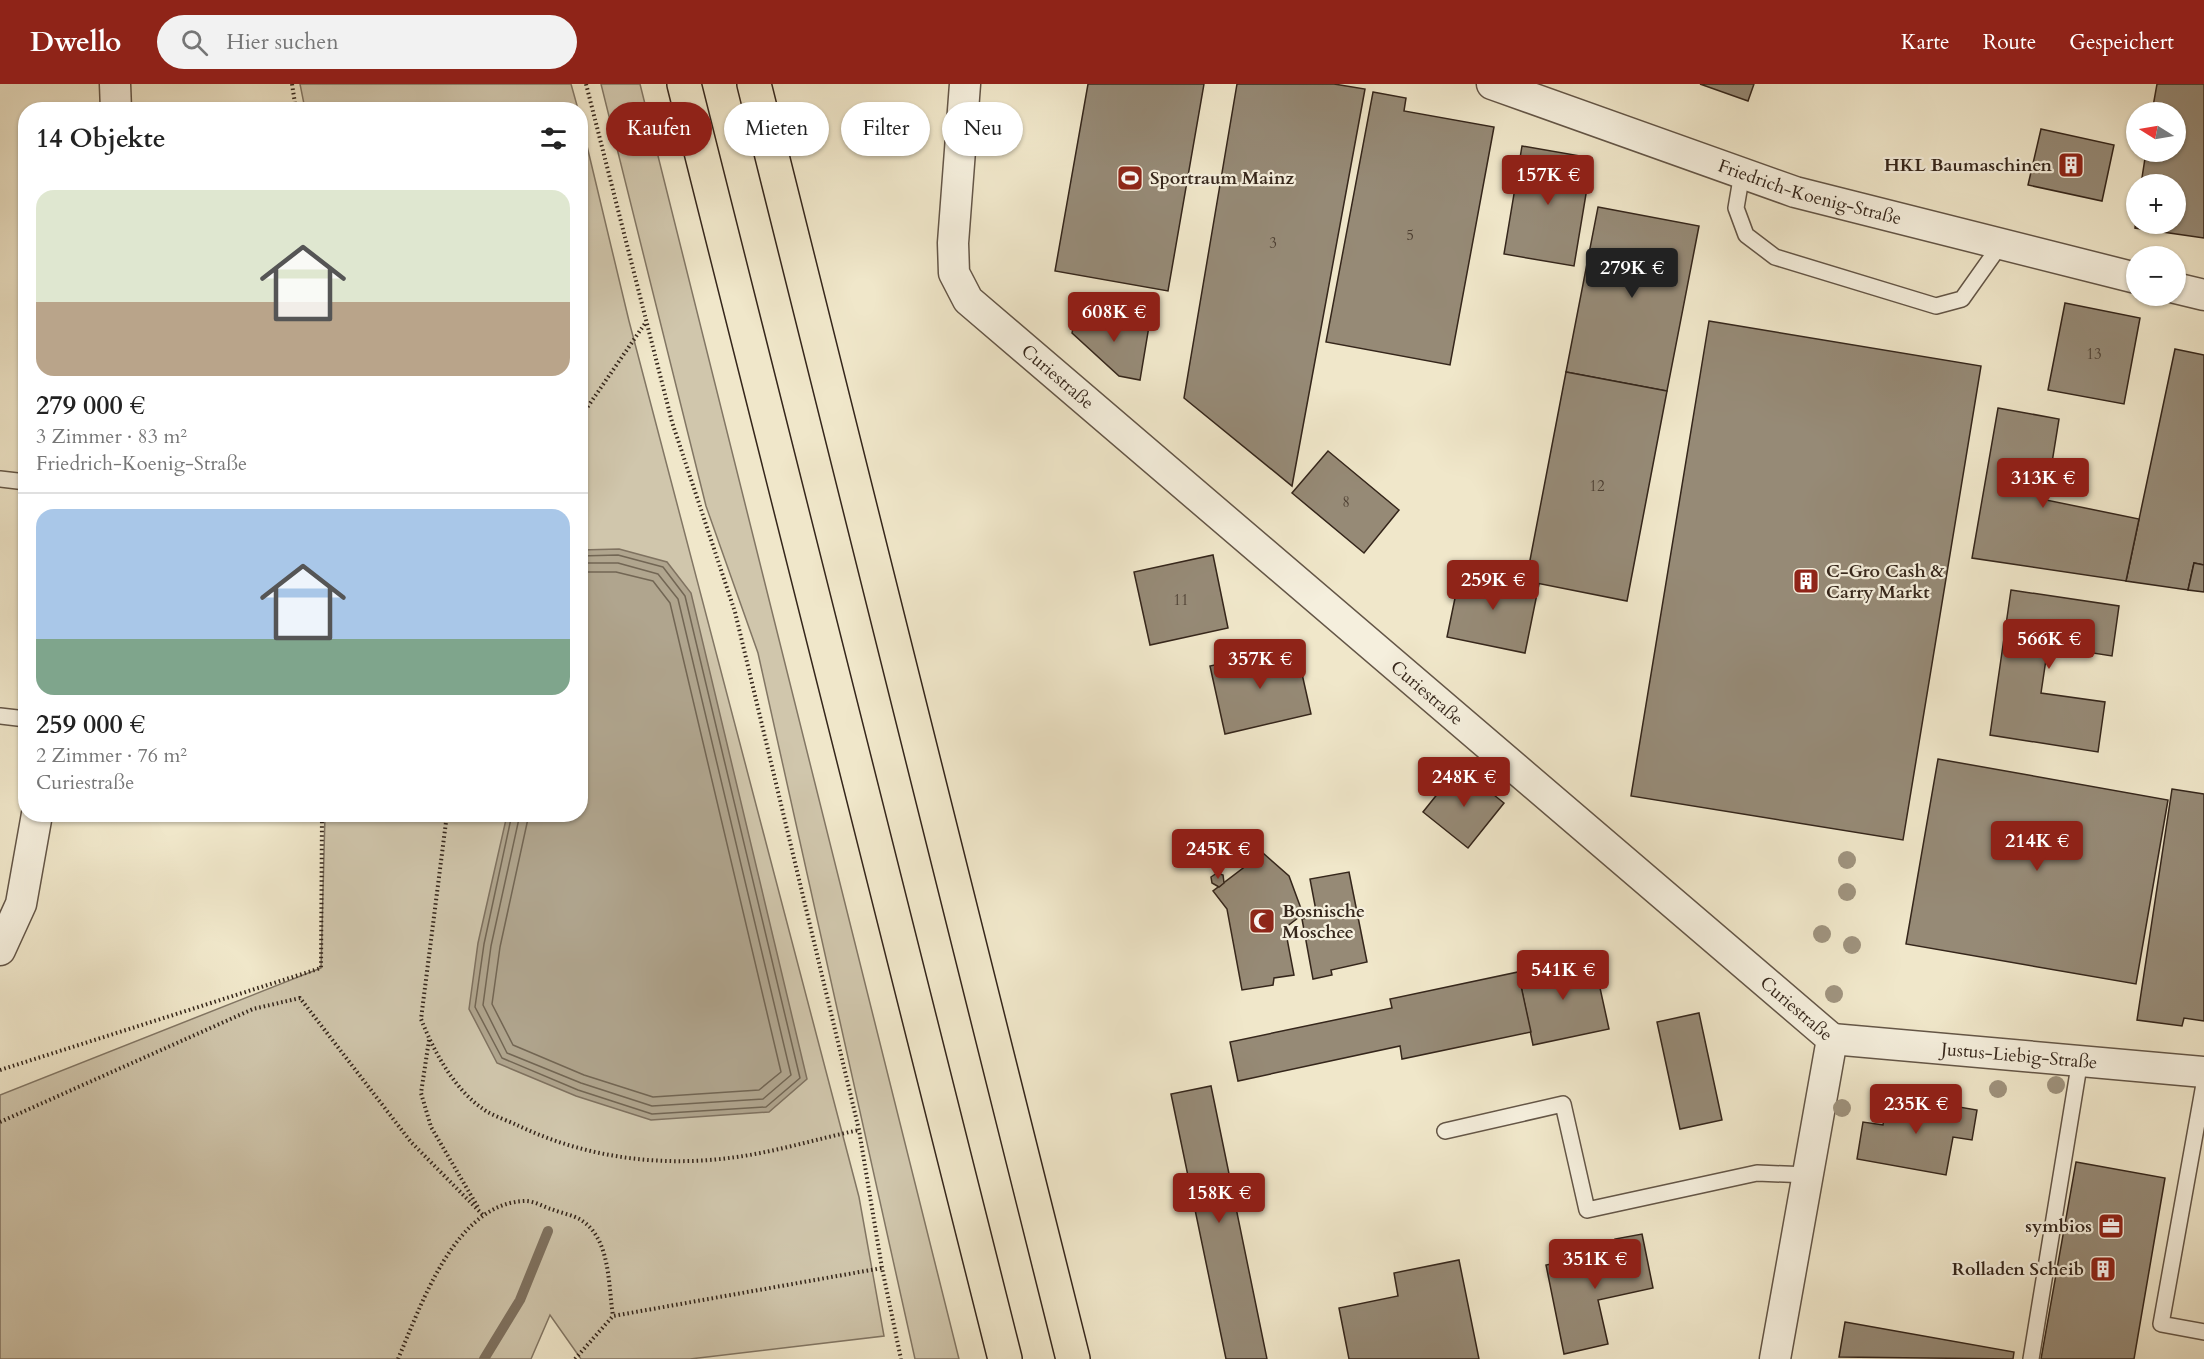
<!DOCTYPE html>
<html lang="de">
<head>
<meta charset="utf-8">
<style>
	:root { --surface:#fff; --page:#f2f2f2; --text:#222; --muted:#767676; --line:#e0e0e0; --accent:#8f2418 }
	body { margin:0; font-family:Cardo,serif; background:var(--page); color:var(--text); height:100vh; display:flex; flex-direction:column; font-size:22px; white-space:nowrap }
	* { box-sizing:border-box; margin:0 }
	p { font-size:20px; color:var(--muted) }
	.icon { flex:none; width:33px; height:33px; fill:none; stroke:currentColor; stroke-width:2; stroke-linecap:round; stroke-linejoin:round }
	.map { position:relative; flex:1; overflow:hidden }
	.drawer { position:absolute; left:18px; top:18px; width:570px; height:720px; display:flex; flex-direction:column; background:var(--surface); border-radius:24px; box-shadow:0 2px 4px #0004 }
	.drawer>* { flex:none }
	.hud { position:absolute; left:606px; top:18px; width:570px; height:54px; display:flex; gap:12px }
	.needle { width:39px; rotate:281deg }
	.fabs { position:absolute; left:2126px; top:18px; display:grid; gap:12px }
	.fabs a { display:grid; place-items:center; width:60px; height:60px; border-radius:50%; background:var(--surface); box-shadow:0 2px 4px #0004; font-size:30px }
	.price { position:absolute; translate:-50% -51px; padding:0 14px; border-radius:6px; background:var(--accent); color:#fff; font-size:20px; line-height:39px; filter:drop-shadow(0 2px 3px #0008) }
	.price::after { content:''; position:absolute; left:50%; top:36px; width:18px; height:14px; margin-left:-9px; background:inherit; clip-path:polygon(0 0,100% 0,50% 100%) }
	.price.current { background:#222; color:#fff }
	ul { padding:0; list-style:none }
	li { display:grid; align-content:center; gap:12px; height:318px; padding:0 18px }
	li+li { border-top:2px solid var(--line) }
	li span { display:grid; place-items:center; height:186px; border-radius:18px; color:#555 }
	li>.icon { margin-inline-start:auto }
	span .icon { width:108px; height:108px; fill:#fffc; stroke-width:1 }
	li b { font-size:26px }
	h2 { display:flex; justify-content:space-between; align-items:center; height:72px; padding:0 18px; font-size:26px }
	.chip { padding:0 21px; border-radius:27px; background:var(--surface); box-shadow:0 2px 4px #0004; font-size:21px; line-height:54px }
	.chip.current { background:var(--accent); color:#fff }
	header { display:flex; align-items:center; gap:36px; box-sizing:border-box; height:84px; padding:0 30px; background:var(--accent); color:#fff }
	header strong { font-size:28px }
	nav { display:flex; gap:33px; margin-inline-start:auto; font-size:21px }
	.search { width:420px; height:54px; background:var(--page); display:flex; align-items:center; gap:15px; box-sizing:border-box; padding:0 21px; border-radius:33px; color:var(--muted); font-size:22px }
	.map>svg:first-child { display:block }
	.green { fill:#d0c6ac; stroke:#827664; stroke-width:1.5 }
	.water { fill:#b0a58e; stroke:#7f7260; stroke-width:1.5 }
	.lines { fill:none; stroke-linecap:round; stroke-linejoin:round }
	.shore { stroke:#726654; stroke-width:1.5 }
	.stream { stroke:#7f7260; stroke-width:10 }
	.building { fill:#968a76; stroke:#35261b; stroke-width:1.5 }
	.service-casing { stroke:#645647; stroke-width:18 }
	.minor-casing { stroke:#645647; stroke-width:33 }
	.motorway-casing { stroke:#35261b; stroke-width:36 }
	.path { stroke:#35261b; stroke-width:4; stroke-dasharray:1.5 3; stroke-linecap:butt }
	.service { stroke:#f5efdd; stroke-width:15 }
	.minor { stroke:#f5efdd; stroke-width:30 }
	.motorway { stroke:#f0e7ca; stroke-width:33 }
	.tree { fill:#9f937e }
	.labels { text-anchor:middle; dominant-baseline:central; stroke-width:4.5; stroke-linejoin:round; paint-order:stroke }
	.number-label { font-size:15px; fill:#4d3f32 }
	.poi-label { font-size:18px; font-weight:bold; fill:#35261b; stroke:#f5efdd; text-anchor:end }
	.street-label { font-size:18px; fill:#35261b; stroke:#f5efdd }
</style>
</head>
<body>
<header>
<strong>Dwello</strong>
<div class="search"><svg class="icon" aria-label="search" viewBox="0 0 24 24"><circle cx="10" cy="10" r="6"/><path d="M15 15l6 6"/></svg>Hier suchen</div>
<nav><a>Karte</a><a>Route</a><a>Gespeichert</a></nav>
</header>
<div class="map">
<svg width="2204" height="1275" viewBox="0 0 2204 1275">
	<rect width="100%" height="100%" fill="#f0e7ca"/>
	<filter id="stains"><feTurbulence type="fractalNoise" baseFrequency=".00333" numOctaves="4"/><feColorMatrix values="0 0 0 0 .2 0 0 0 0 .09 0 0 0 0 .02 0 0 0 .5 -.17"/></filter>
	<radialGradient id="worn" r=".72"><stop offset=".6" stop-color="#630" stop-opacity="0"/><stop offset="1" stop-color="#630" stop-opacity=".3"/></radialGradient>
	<g class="green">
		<path d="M300,0H571L578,25H305Z"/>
		<path d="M601,0H640L959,1275H915L758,569L706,422Z"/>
		<path d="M581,37L629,237L859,1113L884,1252L690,1275H581L550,1231L531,1275H0V1011L321,884L325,731L580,730Z"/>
	</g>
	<path class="water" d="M619,465L667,478L691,509L807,995L769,1028L651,1036L576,1012L497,979L469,925L478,859L507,731L580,730L581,466Z"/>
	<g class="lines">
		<g class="shore">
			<path d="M512,730L484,860L475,923L502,974L578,1006L652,1030L766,1023L800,994L685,512L663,483L618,471L580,472"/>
			<path d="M520,730L491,862L483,921L507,969L581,999L652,1022L763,1015L791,991L678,515L658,490L618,479H580"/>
			<path d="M529,730L500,863L492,920L513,961L584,991L653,1013L759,1006L781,988L670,519L653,497L616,488H580"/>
		</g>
		<path class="stream" d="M484,1275L520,1216L548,1147"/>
	</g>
	<g class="building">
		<path d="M1088,0H1204L1168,207L1055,187Z"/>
		<path d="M1237,0H1334L1365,5L1292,402L1184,314Z"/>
		<path d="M1700,0H1754L1748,17Z"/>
		<path d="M2157,0H2204V154L2135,144L2136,135V140H2175V100H2141L2146,68H2175V28H2152Z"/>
		<path d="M1373,8L1406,14L1404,27L1494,43L1450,281L1326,258Z"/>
		<path d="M2041,45L2114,61L2102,117L2028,101Z"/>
		<path d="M1522,62L1592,74L1574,182L1504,170Z"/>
		<path d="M1598,123L1699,142L1667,307L1566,288Z"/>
		<path d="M2065,219L2140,234L2124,320L2048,306Z"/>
		<path d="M1077,228L1149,242L1140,296L1119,292L1072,249Z"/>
		<path d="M1709,237L1981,282L1903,756L1631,712Z"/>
		<path d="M2175,265L2204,271V481L2194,479L2188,506L2126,497Z"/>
		<path d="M1566,288L1667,307L1627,517L1526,497Z"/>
		<path d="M1998,324L2059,335L2046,416L2139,435L2126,497L1972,474Z"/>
		<path d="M1328,367L1399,426L1364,469L1292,409Z"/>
		<path d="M1213,471L1228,544L1150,561L1134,488Z"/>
		<path d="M2194,479L2204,481V508L2188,506Z"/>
		<path d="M1461,485L1539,500L1525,569L1447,553Z"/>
		<path d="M2011,506L2119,522L2112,572L2048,562L2041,609L2105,618L2098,668L1990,651Z"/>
		<path d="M1296,563L1311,630L1225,650L1210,582Z"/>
		<path d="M1938,675L2168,716L2136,900L1906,860Z"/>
		<path d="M1459,683L1504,719L1468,764L1423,728Z"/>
		<path d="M2172,705L2204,710V937L2184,934L2182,942L2137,936Z"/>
		<path d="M1263,769L1289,792L1303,830L1285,844L1294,891L1274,894L1273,901L1242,906L1227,825L1213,807Z"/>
		<path d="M1349,788L1367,878L1331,886L1332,891L1313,895L1302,835L1317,832L1310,795Z"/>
		<path d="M1217,789L1223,791L1224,799L1219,803L1212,799L1211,793Z"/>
		<path d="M1593,872L1609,945L1533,961L1518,888Z"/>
		<path d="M1518,888L1531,948L1402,975L1400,962L1238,997L1230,958L1392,924L1390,915Z"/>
		<path d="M1699,929L1722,1036L1680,1045L1657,938Z"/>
		<path d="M1211,1002L1267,1275H1226L1171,1010Z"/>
		<path d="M1888,1011L1977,1026L1972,1056L1953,1053L1946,1091L1857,1075L1863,1038L1883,1041Z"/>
		<path d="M2076,1078L2165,1094L2134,1275H2041Z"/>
		<path d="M1642,1150L1653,1204L1598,1216L1608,1260L1564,1270L1546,1181L1617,1166L1615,1155Z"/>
		<path d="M1459,1176L1479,1275H1349L1339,1224L1398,1212L1394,1189Z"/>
		<path d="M1845,1238L2014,1268L2013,1275L1839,1273Z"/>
	</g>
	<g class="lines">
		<defs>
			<g id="service">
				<path d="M1742,89L1736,124L1746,151L1775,173L1936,222L1962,215L2001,160"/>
				<path d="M0,395L26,398"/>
				<path d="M0,632L26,635"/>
				<path d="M2204,1000L2161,1240L2204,1248"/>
				<path d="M1445,1047L1563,1020L1587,1126L1757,1089L1809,1091"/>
				<path d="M2031,1275L2080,976"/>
			</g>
			<g id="minor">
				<path d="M115,0L116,26"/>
				<path id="s1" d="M965,0L953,159L954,189L968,216L1832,955L1775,1275"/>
				<path id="s2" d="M1492,0L1795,108L2136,194"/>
				<path d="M2175,204L2204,211"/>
				<path d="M0,866L21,820L37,730"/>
				<path id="s3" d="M1832,955L2204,988"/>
			</g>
			<g id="motorway">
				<path d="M684,0L1005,1275"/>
				<path d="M754,0L1073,1275"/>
			</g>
		</defs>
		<use href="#service" class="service-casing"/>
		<use href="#minor" class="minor-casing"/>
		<use href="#motorway" class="motorway-casing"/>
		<g class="path">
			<path d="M292,0L296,26"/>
			<path d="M586,0L672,338L735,528L859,1046L882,1184"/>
			<path d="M580,334L646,238"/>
			<path d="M447,730L421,935C434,968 455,1007 486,1027C496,1033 509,1037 519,1042C585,1073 657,1083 729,1074C772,1069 816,1055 859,1046"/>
			<path d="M429,956L421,1009L431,1043L479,1125"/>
			<path d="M0,986L321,884L322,730"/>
			<path d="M0,1038L253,925L300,914L411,1058L484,1132"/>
			<path d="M398,1275C421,1222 455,1118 526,1117C534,1117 544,1123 551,1125C561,1129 573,1131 581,1136C611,1155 608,1201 613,1232"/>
			<path d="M575,1275L613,1232L882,1184L901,1275"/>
		</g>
		<use href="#service" class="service"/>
		<use href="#minor" class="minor"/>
		<use href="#motorway" class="motorway"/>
	</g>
	<g class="tree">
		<circle cx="1847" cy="776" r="9"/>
		<circle cx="1847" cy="808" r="9"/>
		<circle cx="1822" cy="850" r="9"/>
		<circle cx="1852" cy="861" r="9"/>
		<circle cx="1834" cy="910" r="9"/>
		<circle cx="2056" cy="1001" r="9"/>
		<circle cx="1998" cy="1005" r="9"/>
		<circle cx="1842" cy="1024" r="9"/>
	</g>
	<defs>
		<symbol id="building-square" viewBox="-11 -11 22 22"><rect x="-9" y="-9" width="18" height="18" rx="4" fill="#8f2418" stroke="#f5efdd"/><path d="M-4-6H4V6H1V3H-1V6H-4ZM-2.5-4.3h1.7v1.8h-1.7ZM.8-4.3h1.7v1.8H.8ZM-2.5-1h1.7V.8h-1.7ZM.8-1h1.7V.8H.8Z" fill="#fff"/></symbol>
		<symbol id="stadium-square" viewBox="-11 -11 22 22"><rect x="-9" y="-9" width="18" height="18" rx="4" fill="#8f2418" stroke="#f5efdd"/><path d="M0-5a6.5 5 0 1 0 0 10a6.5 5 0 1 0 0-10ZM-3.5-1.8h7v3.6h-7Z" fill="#fff"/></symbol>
		<symbol id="mosque-square" viewBox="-11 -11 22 22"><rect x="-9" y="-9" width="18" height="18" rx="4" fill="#8f2418" stroke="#f5efdd"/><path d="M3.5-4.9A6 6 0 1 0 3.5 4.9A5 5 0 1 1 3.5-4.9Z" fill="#fff"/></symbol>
		<symbol id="office-square" viewBox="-11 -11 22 22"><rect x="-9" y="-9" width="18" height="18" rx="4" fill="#8f2418" stroke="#f5efdd"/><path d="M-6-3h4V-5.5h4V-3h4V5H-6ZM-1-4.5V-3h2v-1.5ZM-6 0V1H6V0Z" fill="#fff"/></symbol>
	</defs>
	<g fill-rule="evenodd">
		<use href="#building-square" x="2056" y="66" width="30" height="30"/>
		<use href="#stadium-square" x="1115" y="79" width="30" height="30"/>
		<use href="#building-square" x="1791" y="482" width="30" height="30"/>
		<use href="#mosque-square" x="1247" y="822" width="30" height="30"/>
		<use href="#office-square" x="2096" y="1127" width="30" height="30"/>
		<use href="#building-square" x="2088" y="1170" width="30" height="30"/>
	</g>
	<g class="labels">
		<g class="number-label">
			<text x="1410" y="151">5</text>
			<text x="1273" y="159">3</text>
			<text x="2094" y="270">13</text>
			<text x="1597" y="402">12</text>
			<text x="1346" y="418">8</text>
			<text x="1181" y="516">11</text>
		</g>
		<g class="poi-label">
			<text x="2052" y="81">HKL Baumaschinen</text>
			<text x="1150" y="94" text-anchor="start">Sportraum Mainz</text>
			<text x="1826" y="487" text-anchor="start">C-Gro Cash &amp;<tspan x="1826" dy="21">Carry Markt</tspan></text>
			<text x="1282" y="827" text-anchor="start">Bosnische<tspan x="1282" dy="21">Moschee</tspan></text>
			<text x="2092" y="1142">symbios</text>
			<text x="2084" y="1185">Rolladen Scheib</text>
		</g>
		<g class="street-label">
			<text stroke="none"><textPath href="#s2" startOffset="336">Friedrich-Koenig-Straße</textPath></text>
			<text stroke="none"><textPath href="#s1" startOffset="338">Curiestraße</textPath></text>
			<text stroke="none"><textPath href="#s1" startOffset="824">Curiestraße</textPath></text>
			<text stroke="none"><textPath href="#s1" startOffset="1310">Curiestraße</textPath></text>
			<text stroke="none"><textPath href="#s3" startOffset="188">Justus-Liebig-Straße</textPath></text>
		</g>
	</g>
	<rect width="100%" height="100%" filter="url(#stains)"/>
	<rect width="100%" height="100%" fill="url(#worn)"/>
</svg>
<div class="fabs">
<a><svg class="needle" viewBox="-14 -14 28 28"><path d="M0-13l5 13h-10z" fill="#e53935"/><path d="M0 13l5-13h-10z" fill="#767676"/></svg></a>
<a>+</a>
<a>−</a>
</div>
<b class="price" style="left:1548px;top:122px">157K €</b>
<b class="price current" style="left:1632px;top:215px">279K €</b>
<b class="price" style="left:1114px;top:259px">608K €</b>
<b class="price" style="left:2043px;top:425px">313K €</b>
<b class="price" style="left:1493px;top:527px">259K €</b>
<b class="price" style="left:2049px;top:586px">566K €</b>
<b class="price" style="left:1260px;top:606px">357K €</b>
<b class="price" style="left:1464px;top:724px">248K €</b>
<b class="price" style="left:2037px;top:788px">214K €</b>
<b class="price" style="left:1218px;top:796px">245K €</b>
<b class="price" style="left:1563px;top:917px">541K €</b>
<b class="price" style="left:1916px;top:1051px">235K €</b>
<b class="price" style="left:1219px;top:1140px">158K €</b>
<b class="price" style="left:1595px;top:1206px">351K €</b>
<div class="hud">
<a class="chip current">Kaufen</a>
<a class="chip">Mieten</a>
<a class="chip">Filter</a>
<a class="chip">Neu</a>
</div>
<section class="drawer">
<h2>14 Objekte<svg class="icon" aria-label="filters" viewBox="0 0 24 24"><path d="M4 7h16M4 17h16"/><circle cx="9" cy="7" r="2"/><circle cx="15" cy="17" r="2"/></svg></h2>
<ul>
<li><span style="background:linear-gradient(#dfe7d0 60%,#b9a48a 0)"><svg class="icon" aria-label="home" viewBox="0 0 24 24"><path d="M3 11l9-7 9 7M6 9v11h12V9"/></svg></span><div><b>279 000 €</b><p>3 Zimmer · 83 m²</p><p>Friedrich-Koenig-Straße</p></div></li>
<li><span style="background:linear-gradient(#a9c7e8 70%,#7fa58c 0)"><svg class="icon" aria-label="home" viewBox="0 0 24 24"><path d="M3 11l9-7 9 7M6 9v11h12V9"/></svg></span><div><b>259 000 €</b><p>2 Zimmer · 76 m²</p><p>Curiestraße</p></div></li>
</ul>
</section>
</div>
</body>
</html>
